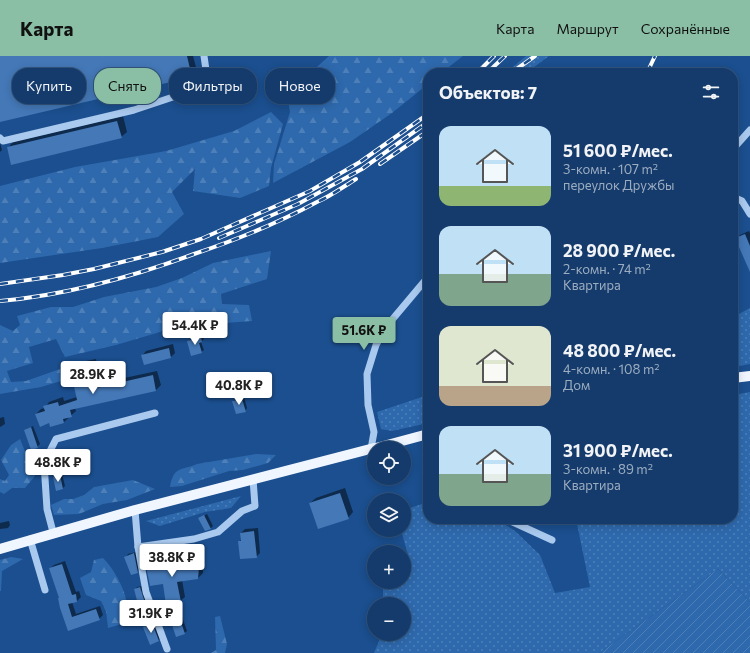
<!DOCTYPE html>
<html lang="ru">
<head>
<meta charset="utf-8">
<style>
	:root { --surface:#143b6b; --page:#214673; --text:#f1f3f6; --muted:#9dadc1; --line:#33557e; --accent:#8abfa5 }
	body { margin:0; font-family:Commissioner,sans-serif; background:var(--page); color:var(--text); height:100vh; display:flex; flex-direction:column; font-size:15px; white-space:nowrap }
	* { box-sizing:border-box; margin:0 }
	p { font-size:13px; color:var(--muted) }
	.icon { flex:none; width:22px; height:22px; fill:none; stroke:currentColor; stroke-width:2; stroke-linecap:round; stroke-linejoin:round }
	.map { position:relative; flex:1; overflow:hidden }
	.side { position:absolute; left:423px; top:12px; width:315px; height:456px; display:flex; flex-direction:column; background:var(--surface); border-radius:16px; box-shadow:0 2px 10px #0003,0 0 0 1px var(--line) }
	.side>* { flex:none }
	.banner { position:absolute; left:12px; top:12px; width:351px; height:36px; display:flex; gap:8px }
	.controls { position:absolute; left:367px; top:385px; display:grid; gap:8px }
	.controls a { display:grid; place-items:center; width:44px; height:44px; border-radius:50%; background:var(--surface); box-shadow:0 2px 10px #0003,0 0 0 1px var(--line); font-size:20px }
	.price { position:absolute; translate:-50% -34px; padding:0 9px; border-radius:4px; background:#fff; color:#222; font-size:13px; line-height:26px; filter:drop-shadow(0 1px 2px #0008) }
	.price::after { content:''; position:absolute; left:50%; top:24px; width:12px; height:9px; margin-left:-6px; background:inherit; clip-path:polygon(0 0,100% 0,50% 100%) }
	.price.current { background:var(--accent); color:#111 }
	ul { padding:0; list-style:none }
	li { display:flex; align-items:center; gap:12px; height:100px; padding:0 16px }
	li span { display:grid; place-items:center; flex:none; width:112px; height:80px; border-radius:12px; color:#555 }
	li>.icon { margin-inline-start:auto }
	span .icon { width:48px; height:48px; fill:#fffc; stroke-width:1 }
	li b { font-size:17px }
	h2 { display:flex; justify-content:space-between; align-items:center; height:48px; padding:0 16px; font-size:17px }
	.pill { padding:0 14px; border-radius:16px; background:var(--surface); box-shadow:0 2px 10px #0003,0 0 0 1px var(--line); font-size:14px; line-height:36px }
	.pill.current { background:var(--accent); color:#111 }
	header { display:flex; align-items:center; gap:24px; box-sizing:border-box; height:56px; padding:0 20px; background:var(--accent); color:#111 }
	header strong { font-size:19px }
	nav { display:flex; gap:22px; margin-inline-start:auto; font-size:14px }
	.map>svg:first-child { display:block }
	.grass { fill:url(#grass-dots) }
	.forest { fill:url(#forest-firs) }
	.garden { fill:url(#garden-furrows) }
	.shadow { fill:#0007 }
	.building { fill:#4478b7 }
	.lines { fill:none; stroke-linecap:round; stroke-linejoin:round }
	.minor { stroke:#a9c9ee; stroke-width:7 }
	.major { stroke:#f0f6ff; stroke-width:10 }
	.rail-casing { stroke:#fff; stroke-width:4 }
	.rail { stroke:#1b4f8f; stroke-width:2.5; stroke-dasharray:8; stroke-linecap:butt }
</style>
</head>
<body>
<header>
<strong>Карта</strong>
<nav><a>Карта</a><a>Маршрут</a><a>Сохранённые</a></nav>
</header>
<div class="map">
<svg width="750" height="597" viewBox="0 0 750 597">
	<defs>
		<pattern id="grass-dots" width="8" height="8" patternUnits="userSpaceOnUse"><rect width="8" height="8" fill="#2e69ad"/><path d="M2 2h.1M6 6h.1" fill="none" stroke="#4d80b9" stroke-width="1.8" stroke-linecap="round"/></pattern>
		<pattern id="forest-firs" width="22" height="20" patternUnits="userSpaceOnUse"><rect width="22" height="20" fill="#2e69ad"/><path d="M5 1l3.5 6h-7zM16 11l3.5 6h-7z" fill="#4d80b9"/></pattern>
		<pattern id="garden-furrows" width="10" height="10" patternUnits="userSpaceOnUse"><rect width="10" height="10" fill="#2e69ad"/><path d="M-1 1l2-2M0 10L10 0M9 11l2-2" fill="none" stroke="#4d80b9"/></pattern>
	</defs>
	<rect width="100%" height="100%" fill="#1b4f8f"/>
	<g class="grass">
		<path d="M526,0H549L526,17H506Z"/>
		<path d="M750,252V308L733,311V259H737Z"/>
		<path d="M750,336V546L718,513L599,597H374L382,578H404V548H383V531L388,526H404V511L410,506L401,474H404V454L428,446V463H496L515,475L540,499L555,537L590,531L576,463H733V339Z"/>
		<path d="M428,339V367L392,375L381,373L377,356Z"/>
		<path d="M241,440L231,452L205,456L160,470L146,465Z"/>
	</g>
	<g class="forest">
		<path d="M329,0H463L441,17H428V28L392,57L350,86L273,127L274,108L290,56L287,38Z"/>
		<path d="M271,56L283,68L271,112L269,130L240,142L193,135L195,113L172,136L184,158L158,181L102,192L0,207V130L75,111L166,95L234,75Z"/>
		<path d="M271,195L267,223L221,238L222,248L249,249L252,265L225,267L192,275L182,261L160,276L116,289L65,301L56,283L29,291L33,307L7,315L11,326L26,325L60,313L61,325L41,331L0,338V269L13,275L20,269L17,260L51,251H73L104,241L156,231L182,222L213,207Z"/>
		<path d="M20,383L35,420L25,432H12L4,438L0,436V423L5,425L9,419L1,404L11,389Z"/>
		<path d="M256,398L276,399L268,407L243,414L229,415L182,430L170,431C174,410 180,415 197,408Z"/>
		<path d="M133,424L155,433L127,444L103,448L79,458L54,459L51,449L64,443H73L84,439L94,431Z"/>
		<path d="M11,501L23,503L2,515L1,535H0V504Z"/>
		<path d="M103,502C115,514 129,539 127,556C126,560 124,565 122,568L108,572L106,555L101,545L86,539L80,522L91,516L94,504Z"/>
		<path d="M220,560L227,588L225,597H211L216,594L215,561Z"/>
	</g>
	<path class="garden" d="M718,513L750,546V597H599Z"/>
	<g class="shadow">
		<path d="M0,0H193L197,15L191,20L0,65Z"/>
		<path d="M123,60L127,76L121,81L8,92L13,86Z"/>
		<path d="M0,87L2,94L0,96Z"/>
		<path d="M749,175L750,177V212L736,183L740,179Z"/>
		<path d="M203,279L204,283L201,286L204,294L201,296L188,285L191,283Z"/>
		<path d="M173,288L175,297L171,301L145,308L143,299L146,295Z"/>
		<path d="M96,303L101,327L157,315L161,329L156,334L75,352L76,355L64,366L50,370L49,366L36,358L41,353L45,352L49,346L63,341L64,345L77,341L71,312L76,307Z"/>
		<path d="M244,341L247,352L245,355L233,345L236,343Z"/>
		<path d="M4,361L5,368L0,371V362Z"/>
		<path d="M33,370L40,388L37,391L25,374Z"/>
		<path d="M62,418L65,430L62,433L54,421L56,419Z"/>
		<path d="M345,432L353,456L348,462L310,447L316,442Z"/>
		<path d="M207,458L213,470L211,472L205,474L201,462Z"/>
		<path d="M552,463H564L565,465L562,468L553,469Z"/>
		<path d="M9,465L10,469L8,472L0,473V467Z"/>
		<path d="M258,472L260,497L256,501L239,486L242,483L241,477L245,473Z"/>
		<path d="M136,496L140,514L137,516L126,501L128,498Z"/>
		<path d="M200,500L203,507V517L198,522L182,524L185,541L180,545L148,510L152,505Z"/>
		<path d="M65,505L76,536L79,535L81,541L77,545L72,546L76,558L100,550L103,559L99,563L69,573L50,512L54,509Z"/>
		<path d="M142,530L148,547L145,549L135,534L137,531Z"/>
		<path d="M181,558L187,575L184,577L171,563L174,560Z"/>
		<path d="M155,566L161,582L158,585L144,571L147,569Z"/>
	</g>
	<g class="building">
		<path d="M0,0H187L192,21L0,66Z"/>
		<path d="M117,65L122,82L11,109L7,91Z"/>
		<path d="M745,178L750,190V216L735,182Z"/>
		<path d="M201,281L202,286L199,287L202,297L191,300L187,285Z"/>
		<path d="M169,292L171,302L144,309L141,299Z"/>
		<path d="M91,307L96,332L153,319L156,335L70,354L72,361L63,363L64,367L50,371L49,367L40,371L35,358L45,355L43,350L58,346L59,350L77,344L70,312Z"/>
		<path d="M242,343L246,356L236,358L232,345Z"/>
		<path d="M31,371L38,392L31,394L24,374Z"/>
		<path d="M60,419L63,433L56,435L53,421Z"/>
		<path d="M340,437L349,463L318,473L309,447Z"/>
		<path d="M204,459L211,473L205,475L198,462Z"/>
		<path d="M254,475L257,502L240,503L238,485H241L240,477Z"/>
		<path d="M134,497L138,517L131,519L124,501Z"/>
		<path d="M195,504L199,512L198,523L177,526L181,546L166,549L163,528L150,530L146,510Z"/>
		<path d="M62,508L72,539L76,538L77,546L68,548L72,561L96,553L100,564L68,575L60,552L58,542H59L49,512Z"/>
		<path d="M140,531L146,550L139,552L134,533Z"/>
		<path d="M179,560L185,578L176,581L170,563Z"/>
		<path d="M152,567L159,585L150,589L143,571Z"/>
	</g>
	<g class="lines">
		<g class="minor">
			<path d="M0,82L3,85L134,54L194,34L206,14L204,0"/>
			<path d="M733,93L750,74"/>
			<path d="M733,141L742,145L750,158"/>
			<path d="M371,393L374,376L368,349L367,318L376,289L386,271L428,221"/>
			<path d="M135,454L138,491L146,536L167,593"/>
			<path d="M506,463L552,484"/>
			<path d="M53,476L47,453L44,407L56,383L155,357"/>
			<path d="M30,483L45,534"/>
			<path d="M138,491L194,483L218,476L242,455L255,450L253,423"/>
		</g>
		<g class="major">
			<path d="M733,322L750,320"/>
			<path d="M376,392L428,378"/>
			<path d="M0,493L135,454L374,392"/>
		</g>
		<defs>
			<g id="rail">
				<path d="M477,17L494,0"/>
				<path d="M487,17L505,0"/>
				<path d="M511,17L535,0"/>
				<path d="M647,17L655,0"/>
				<path d="M380,108L428,75"/>
				<path d="M219,182L298,148L362,113L428,66"/>
				<path d="M0,228L63,219L94,213L162,196L201,183L310,135L360,106L428,58"/>
				<path d="M0,245C66,239 132,221 194,198C236,184 278,167 317,146C331,140 343,131 356,123"/>
			</g>
		</defs>
		<use href="#rail" class="rail-casing"/>
		<use href="#rail" class="rail"/>
	</g>
</svg>
<div class="controls">
<a><svg class="icon" aria-label="locate" viewBox="0 0 24 24"><circle cx="12" cy="12" r="6"/><path d="M12 2v4M12 18v4M2 12h4M18 12h4"/></svg></a>
<a><svg class="icon" aria-label="layers" viewBox="0 0 24 24"><path d="M12 4l9 5-9 5-9-5zM3 14l9 5 9-5"/></svg></a>
<a>+</a>
<a>−</a>
</div>
<b class="price" style="left:195px;top:290px">54.4K ₽</b>
<b class="price current" style="left:364px;top:295px">51.6K ₽</b>
<b class="price" style="left:93px;top:339px">28.9K ₽</b>
<b class="price" style="left:239px;top:350px">40.8K ₽</b>
<b class="price" style="left:58px;top:427px">48.8K ₽</b>
<b class="price" style="left:172px;top:522px">38.8K ₽</b>
<b class="price" style="left:151px;top:578px">31.9K ₽</b>
<div class="banner">
<a class="pill">Купить</a>
<a class="pill current">Снять</a>
<a class="pill">Фильтры</a>
<a class="pill">Новое</a>
</div>
<section class="side">
<h2>Объектов: 7<svg class="icon" aria-label="filters" viewBox="0 0 24 24"><path d="M4 7h16M4 17h16"/><circle cx="9" cy="7" r="2"/><circle cx="15" cy="17" r="2"/></svg></h2>
<ul>
<li><span style="background:linear-gradient(#bfe0f5 75%,#8fb573 0)"><svg class="icon" aria-label="home" viewBox="0 0 24 24"><path d="M3 11l9-7 9 7M6 9v11h12V9"/></svg></span><div><b>51 600 ₽/мес.</b><p>3-комн. · 107 m²</p><p>переулок Дружбы</p></div></li>
<li><span style="background:linear-gradient(#bfe0f5 60%,#7fa58c 0)"><svg class="icon" aria-label="home" viewBox="0 0 24 24"><path d="M3 11l9-7 9 7M6 9v11h12V9"/></svg></span><div><b>28 900 ₽/мес.</b><p>2-комн. · 74 m²</p><p>Квартира</p></div></li>
<li><span style="background:linear-gradient(#dfe7d0 75%,#b9a48a 0)"><svg class="icon" aria-label="home" viewBox="0 0 24 24"><path d="M3 11l9-7 9 7M6 9v11h12V9"/></svg></span><div><b>48 800 ₽/мес.</b><p>4-комн. · 108 m²</p><p>Дом</p></div></li>
<li><span style="background:linear-gradient(#bfe0f5 60%,#7fa58c 0)"><svg class="icon" aria-label="home" viewBox="0 0 24 24"><path d="M3 11l9-7 9 7M6 9v11h12V9"/></svg></span><div><b>31 900 ₽/мес.</b><p>3-комн. · 89 m²</p><p>Квартира</p></div></li>
</ul>
</section>
</div>
</body>
</html>
